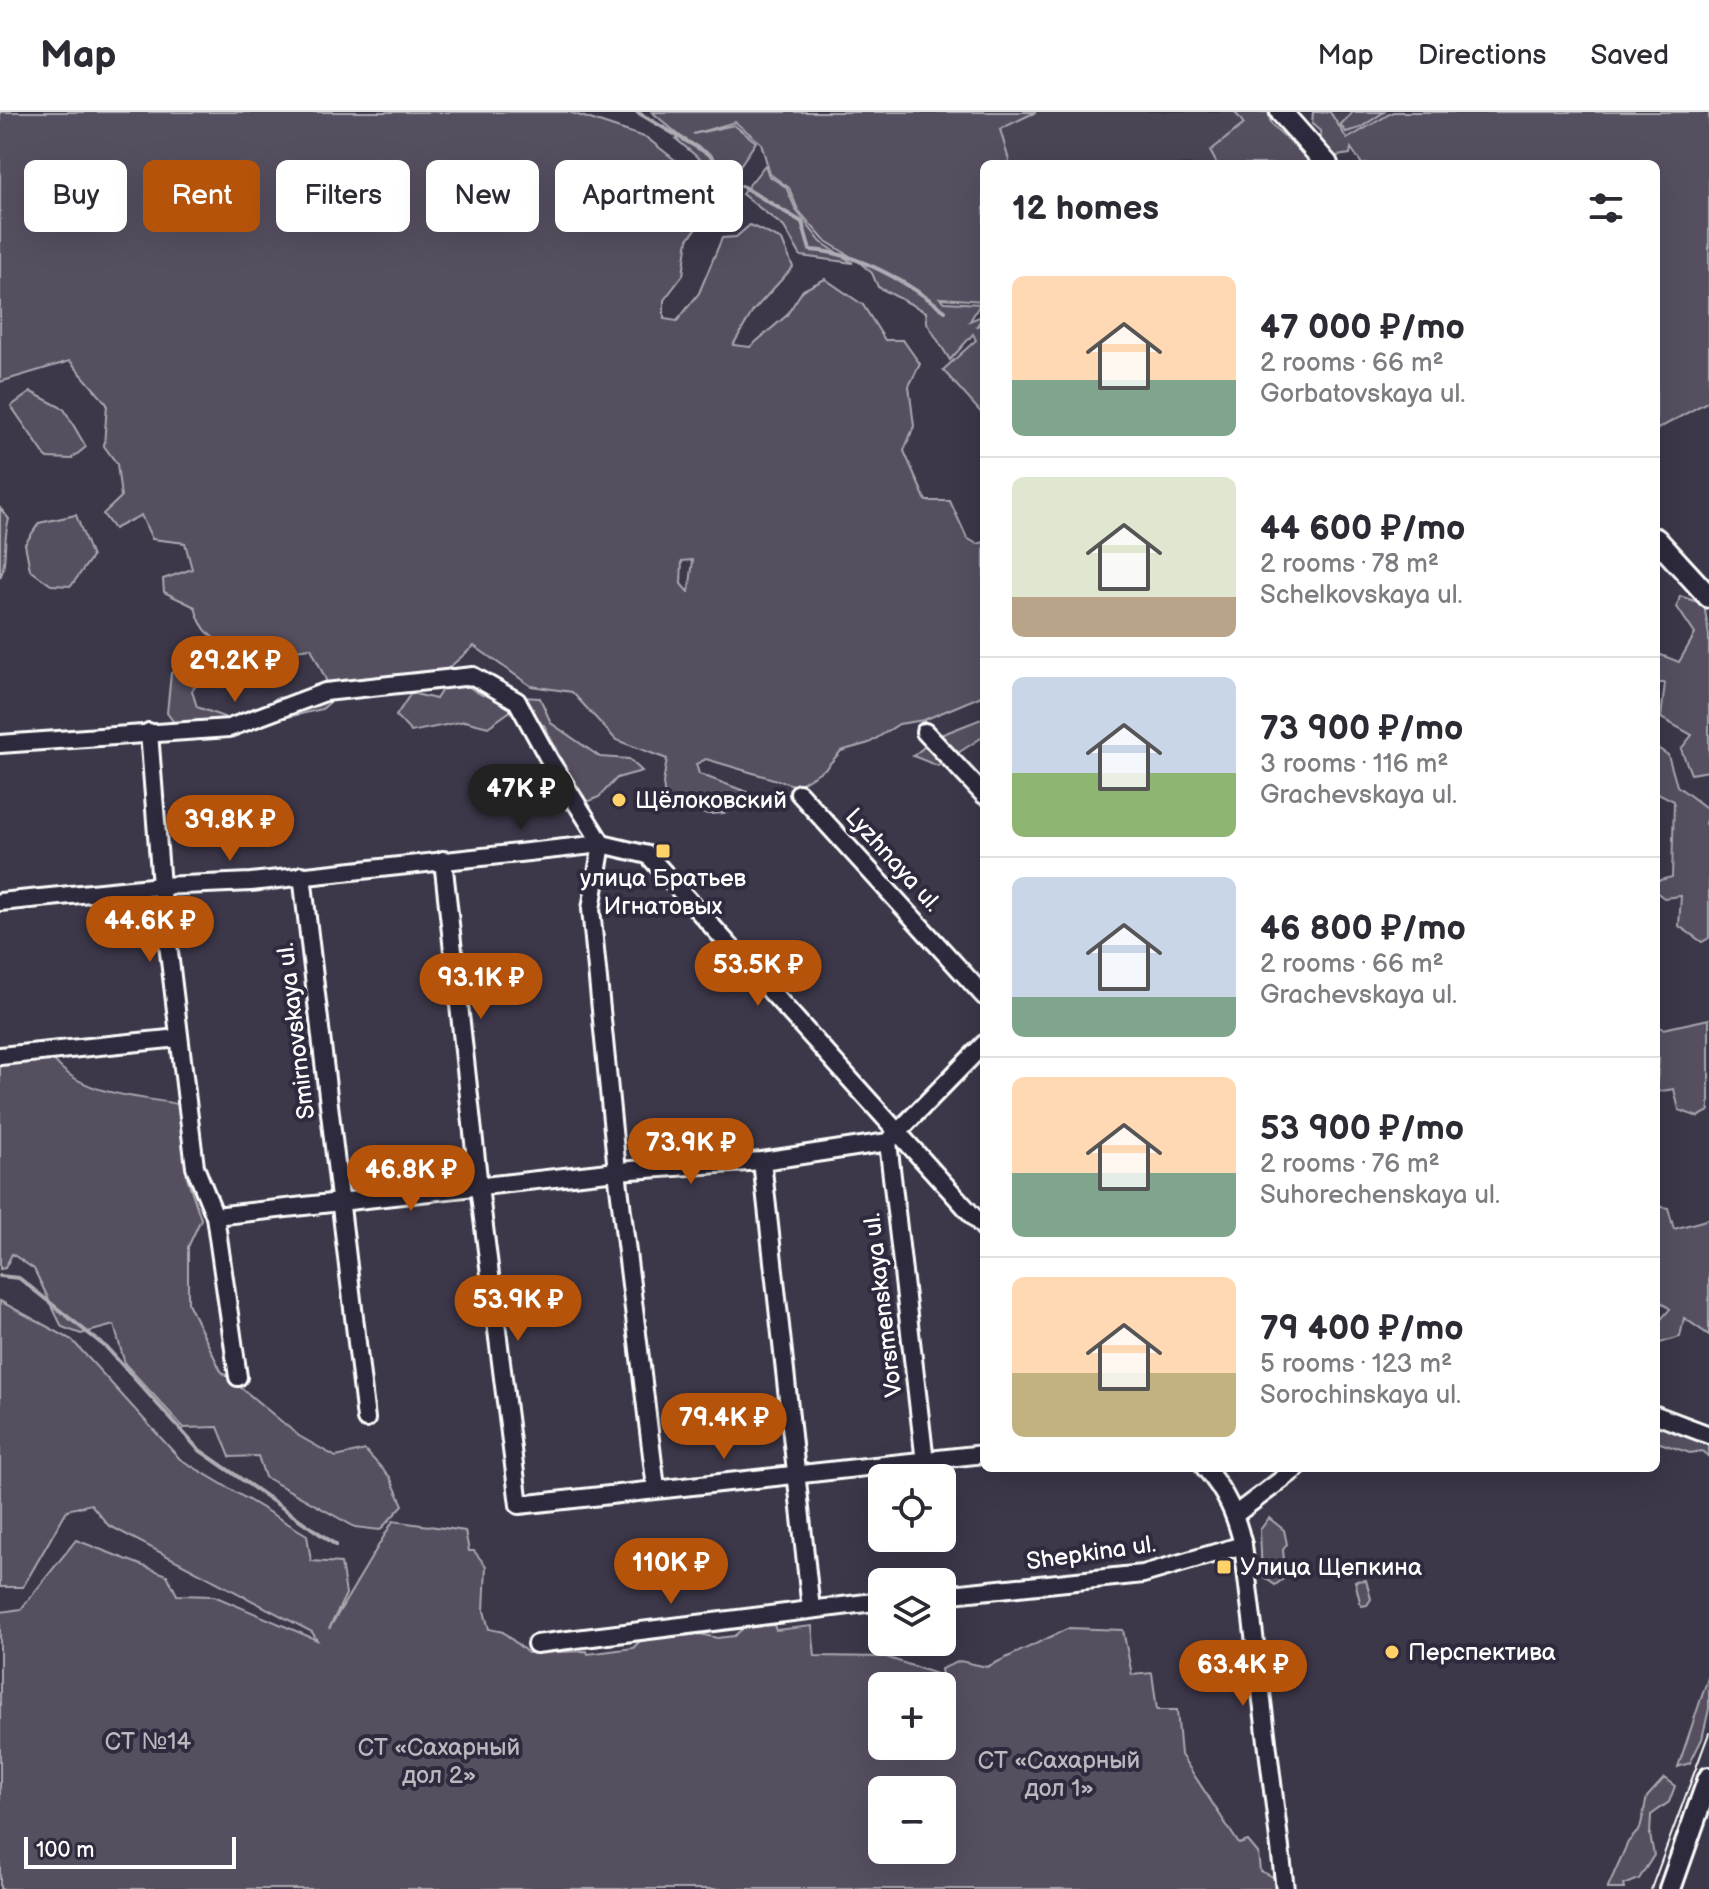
<!DOCTYPE html>
<html lang="en">
<head>
<meta charset="utf-8">
<style>
	:root { --surface:#fff; --page:#f2f2f3; --text:#2b2b33; --muted:#7c7c81; --line:#e1e1e2; --accent:#b45309 }
	body { margin:0; font-family:"Balsamiq Sans",sans-serif; background:var(--page); color:var(--text); height:100vh; display:flex; flex-direction:column; font-size:30px; white-space:nowrap }
	* { box-sizing:border-box; margin:0 }
	p { font-size:26px; color:var(--muted) }
	.icon { flex:none; width:44px; height:44px; fill:none; stroke:currentColor; stroke-width:2; stroke-linecap:round; stroke-linejoin:round }
	.map { position:relative; flex:1; overflow:hidden }
	.side { position:absolute; left:980px; top:48px; width:680px; height:1312px; display:flex; flex-direction:column; background:var(--surface); border-radius:12px; box-shadow:0 8px 32px #0002 }
	.side>* { flex:none }
	.banner { position:absolute; left:24px; top:48px; width:760px; height:72px; display:flex; gap:16px }
	.controls { position:absolute; left:868px; top:1352px; display:grid; gap:16px }
	.controls a { display:grid; place-items:center; width:88px; height:88px; border-radius:12px; background:var(--surface); box-shadow:0 8px 32px #0002; font-size:40px }
	.scale { position:absolute; left:24px; bottom:20px; width:212px; box-sizing:border-box; padding-left:8px; border:4px solid #fff; border-top:0; font-size:22px; line-height:28px; white-space:nowrap; color:#fff; -webkit-text-stroke:6px #2f2a3d; paint-order:stroke }
	.price { position:absolute; translate:-50% -68px; padding:0 18px; border-radius:28px; background:var(--accent); color:#fff; font-size:26px; line-height:52px; filter:drop-shadow(0 2px 4px #0008) }
	.price::after { content:''; position:absolute; left:50%; top:48px; width:24px; height:18px; margin-left:-12px; background:inherit; clip-path:polygon(0 0,100% 0,50% 100%) }
	.price.on { background:#222; color:#fff }
	ul { padding:0; list-style:none }
	li { display:flex; align-items:center; gap:24px; height:200px; padding:0 32px }
	li+li { border-top:2px solid var(--line) }
	li span { display:grid; place-items:center; flex:none; width:224px; height:160px; border-radius:12px; color:#555 }
	li>.icon { margin-inline-start:auto }
	span .icon { width:96px; height:96px; fill:#fffc; stroke-width:1 }
	li b { font-size:34px }
	h2 { display:flex; justify-content:space-between; align-items:center; height:96px; padding:0 32px; font-size:34px }
	.pill { padding:0 28px; border-radius:12px; background:var(--surface); box-shadow:0 8px 32px #0002; font-size:28px; line-height:72px }
	.pill.on { background:var(--accent); color:#fff }
	header { display:flex; align-items:center; gap:48px; box-sizing:border-box; height:112px; padding:0 40px; background:var(--surface); border-bottom:2px solid var(--line) }
	header strong { font-size:38px }
	nav { display:flex; gap:44px; margin-inline-start:auto; font-size:28px }
	.map>svg:first-child { display:block }
	.built { fill:#494455 }
	.green { fill:#555060; stroke:#aaa8b0; stroke-width:2; fill-rule:evenodd }
	.lines { fill:none; stroke-linecap:round; stroke-linejoin:round }
	.stream { stroke:#afadb4; stroke-width:4 }
	.minor-casing { stroke:#fff; stroke-width:22 }
	.tertiary-casing { stroke:#fff; stroke-width:26 }
	.minor { stroke:#2f2a3d; stroke-width:16 }
	.tertiary { stroke:#2f2a3d; stroke-width:20 }
	.tram { stroke:#fff; stroke-width:2 }
	.poi-dot { fill:#ffd166; stroke:#2f2a3d; stroke-width:3 }
	.labels { text-anchor:middle; dominant-baseline:central; stroke-width:8; stroke-linejoin:round; paint-order:stroke }
	.poi-label { font-size:24px; fill:#fff; stroke:#2f2a3d; text-anchor:start }
	.street-label { font-size:24px; fill:#fff; stroke:#2f2a3d }
	.park-label { font-size:24px; fill:#bbb9bf; stroke:#2f2a3d }
</style>
</head>
<body>
<header>
<strong>Map</strong>
<nav><a>Map</a><a>Directions</a><a>Saved</a></nav>
</header>
<div class="map">
<svg width="1709" height="1777" viewBox="0 0 1709 1777">
	<rect width="100%" height="100%" fill="#3c3749"/>
	<filter id="ink" filterUnits="userSpaceOnUse"><feTurbulence type="fractalNoise" baseFrequency=".0125" numOctaves="2"/><feDisplacementMap in="SourceGraphic" scale="16" xChannelSelector="R" yChannelSelector="G"/><feConvolveMatrix kernelMatrix="1 2 1 2 8 2 1 2 1" color-interpolation-filters="sRGB"/></filter>
	<g filter="url(#ink)">
		<g class="built">
			<path d="M1020,0H1245L1291,52H998L979,27Z"/>
			<path d="M1320,0H1393L1345,29Z"/>
		</g>
		<g class="green">
			<path d="M0,0H569L647,26L712,77L714,95L688,127L683,163L664,188V207L677,209L699,181L722,126L736,125L750,113L782,128L793,155L753,199L733,233L750,235L786,204L803,178L825,167L863,193L885,228H903L920,252L909,274L914,314L904,339L926,389H950L967,426L977,432L984,430V583L924,608L899,612L869,631L841,639L826,656L797,674L706,647L696,652L699,662L747,680L748,691C724,709 694,701 666,695L663,671L667,647L616,628L572,580L531,574L474,534L444,560L351,572L322,597L284,606L269,599L275,586L314,583L327,570L311,536C268,541 207,549 195,495L164,480L163,467L192,457L185,431L152,427L141,403L114,417L103,402L121,385L117,352L104,334L107,292L70,249L0,270ZM693,448L689,480H688L681,472L682,449Z"/>
			<path d="M652,0H1036L1000,17L1010,52H984V189L940,186L945,190L980,192L970,209L984,203L976,215L984,210V304L943,258L976,228L973,222L950,248L927,211L926,200L878,175L872,161L858,149L824,128L798,98L789,76L770,62L761,31L735,10L693,22L734,13L756,30L728,71L676,27L681,25Z"/>
			<path d="M1235,0H1268L1271,12L1314,52H1217L1210,39L1244,12Z"/>
			<path d="M1313,0H1330L1347,27L1393,0H1709V289L1656,318V52H1362L1351,36L1350,42L1330,45L1322,33L1320,19L1312,12Z"/>
			<path d="M1353,0H1384L1360,16L1346,20L1340,13Z"/>
			<path d="M765,53L769,64L786,75L796,98L821,130L853,151L801,144L784,115L742,82Z"/>
			<path d="M31,280L64,297L86,335L71,347L47,346L11,294Z"/>
			<path d="M0,396L9,407C2,429 8,450 0,466Z"/>
			<path d="M76,403L92,445L71,474L51,473L30,458L25,432L39,411Z"/>
			<path d="M1680,484L1704,492L1709,524V659L1691,662L1681,637L1692,623L1661,606L1665,571H1656V541L1679,550L1695,522L1677,495Z"/>
			<path d="M192,549L204,562L192,579L197,595L224,605L215,624H184L167,601L171,561Z"/>
			<path d="M464,572L482,583L540,586L551,611L600,645L629,647L642,659L617,666L599,685L567,698L559,686L567,659L544,613L519,610L512,598L488,615L465,609L411,620L396,604L411,581L436,587L443,576Z"/>
			<path d="M984,606V624L938,654L913,644L938,624Z"/>
			<path d="M1656,635L1668,643L1677,674L1709,698L1705,711L1709,714V826L1702,830L1679,814L1681,784L1664,786L1656,780V769L1672,765L1674,689L1656,680Z"/>
			<path d="M1709,907V999L1698,1005L1679,998L1674,977L1656,980L1659,946L1656,944V913L1663,917Z"/>
			<path d="M54,948C81,984 140,984 182,993L187,1065L201,1107L188,1135V1191L221,1259L299,1324L336,1345L365,1338L390,1365L403,1393L380,1418L355,1415L265,1365L258,1344L230,1345L218,1315L184,1316L125,1252L114,1213L81,1222L62,1215L34,1157L12,1142L5,1156L0,1157V952Z"/>
			<path d="M1656,1094L1668,1096L1674,1117L1709,1107V1223L1684,1206L1680,1225L1657,1232L1656,1213L1670,1197L1656,1186Z"/>
			<path d="M0,1189L72,1228L180,1347L307,1423L311,1449L341,1451L346,1482L329,1517L393,1409L465,1419L469,1439H474L486,1454L484,1499L489,1517L503,1520L528,1541L587,1539L588,1542L633,1536L641,1528L700,1522L717,1526L734,1524L745,1515L774,1513L776,1518L812,1514L815,1544L886,1545L942,1564L941,1557L960,1549L987,1555L1069,1516L1123,1518L1132,1563L1152,1561L1157,1598H1177L1181,1643L1239,1732L1248,1729L1258,1741L1260,1759L1280,1768L1281,1777H0V1500L21,1497L76,1428L167,1463L177,1483L214,1484L317,1528L312,1520L108,1413L91,1392L67,1398L23,1475H0ZM882,1574H942V1634H882ZM882,1678H942V1738H882Z"/>
			<path d="M1656,1311L1709,1331V1345L1702,1339L1690,1341L1660,1331L1656,1329Z"/>
			<path d="M1269,1406L1284,1418L1287,1432L1283,1438L1286,1465L1275,1473L1262,1464L1260,1418Z"/>
			<path d="M1366,1468L1371,1487L1367,1493L1361,1494L1355,1469Z"/>
			<path d="M1709,1563V1597L1702,1627L1690,1651L1678,1655Z"/>
			<path d="M1664,1666L1675,1674L1669,1690L1651,1703L1650,1723L1654,1743L1639,1767L1624,1773L1625,1777H1607L1628,1730L1640,1717L1647,1685Z"/>
		</g>
		<g class="lines">
			<g class="stream">
				<path d="M637,0L710,43L729,64"/>
				<path d="M742,74L802,110L810,138C858,140 908,171 945,199"/>
				<path d="M0,1164L19,1166L107,1236L198,1337L336,1433"/>
			</g>
			<defs>
				<g id="minor">
					<path d="M149,620L161,774L195,1055L215,1104L238,1265"/>
					<path d="M925,620L984,683"/>
					<path d="M0,632L229,616L325,580L473,564L517,589L550,649L602,732"/>
					<path d="M799,681L984,884"/>
					<path d="M602,732L591,797L617,1059L656,1376"/>
					<path d="M443,748L479,1075L519,1393L984,1342"/>
					<path d="M302,763L366,1307"/>
					<path d="M0,790L161,774L251,770L602,732L648,743L984,1116"/>
					<path d="M0,944L179,926"/>
					<path d="M888,1030L925,1350"/>
					<path d="M762,1049L811,1497"/>
					<path d="M215,1104L617,1059L762,1049L888,1030L984,932"/>
					<path d="M1656,1303L1709,1323"/>
					<path d="M1205,1356C1226,1380 1236,1403 1243,1433L1285,1777"/>
					<path d="M1236,1402L1297,1356"/>
					<path d="M942,1483L1143,1462L1243,1433"/>
					<path d="M536,1532L882,1489"/>
				</g>
				<g id="tertiary">
					<path d="M1281,0L1327,52"/>
					<path d="M1656,427L1709,485"/>
					<path d="M1670,1777L1709,1666"/>
				</g>
			</defs>
			<use href="#minor" class="minor-casing"/>
			<use href="#tertiary" class="tertiary-casing"/>
			<use href="#minor" class="minor"/>
			<use href="#tertiary" class="tertiary"/>
			<path class="tram" d="M1651,1777L1709,1621"/>
		</g>
	</g>
	<g class="poi-dot">
		<circle cx="619" cy="688" r="8"/>
		<rect x="655" y="731" width="16" height="16" rx="4"/>
		<rect x="1216" y="1447" width="16" height="16" rx="4"/>
		<circle cx="1392" cy="1540" r="8"/>
	</g>
	<g class="labels">
		<g class="poi-label">
			<text x="635" y="688">Щёлоковский</text>
			<text x="663" y="766" text-anchor="middle">улица Братьев<tspan x="663" dy="28">Игнатовых</tspan></text>
			<text x="1240" y="1455">Улица Щепкина</text>
			<text x="1408" y="1540">Перспектива</text>
		</g>
		<g class="street-label">
			<text transform="translate(893 748) rotate(48)">Lyzhnaya ul.</text>
			<text transform="translate(296 919) rotate(-97)">Smirnovskaya ul.</text>
			<text transform="translate(883 1193) rotate(-97)">Vorsmenskaya ul.</text>
			<text transform="translate(1091 1441) rotate(-8)">Shepkina ul.</text>
		</g>
		<g class="park-label">
			<text x="148" y="1629">СТ №14</text>
			<text x="439" y="1635">СТ «Сахарный<tspan x="439" dy="28">дол 2»</tspan></text>
			<text x="1059" y="1648">СТ «Сахарный<tspan x="1059" dy="28">дол 1»</tspan></text>
		</g>
	</g>
</svg>
<div class="controls">
<a><svg class="icon" aria-label="locate" viewBox="0 0 24 24"><circle cx="12" cy="12" r="6"/><path d="M12 2v4M12 18v4M2 12h4M18 12h4"/></svg></a>
<a><svg class="icon" aria-label="layers" viewBox="0 0 24 24"><path d="M12 4l9 5-9 5-9-5zM3 14l9 5 9-5"/></svg></a>
<a>+</a>
<a>−</a>
</div>
<div class="scale">100 m</div>
<b class="price" style="left:235px;top:592px">29.2K ₽</b>
<b class="price on" style="left:521px;top:720px">47K ₽</b>
<b class="price" style="left:230px;top:751px">39.8K ₽</b>
<b class="price" style="left:150px;top:852px">44.6K ₽</b>
<b class="price" style="left:758px;top:896px">53.5K ₽</b>
<b class="price" style="left:481px;top:909px">93.1K ₽</b>
<b class="price" style="left:691px;top:1074px">73.9K ₽</b>
<b class="price" style="left:411px;top:1101px">46.8K ₽</b>
<b class="price" style="left:518px;top:1231px">53.9K ₽</b>
<b class="price" style="left:724px;top:1349px">79.4K ₽</b>
<b class="price" style="left:671px;top:1494px">110K ₽</b>
<b class="price" style="left:1243px;top:1596px">63.4K ₽</b>
<div class="banner">
<a class="pill">Buy</a>
<a class="pill on">Rent</a>
<a class="pill">Filters</a>
<a class="pill">New</a>
<a class="pill">Apartment</a>
</div>
<section class="side">
<h2>12 homes<svg class="icon" aria-label="filters" viewBox="0 0 24 24"><path d="M4 7h16M4 17h16"/><circle cx="9" cy="7" r="2"/><circle cx="15" cy="17" r="2"/></svg></h2>
<ul>
<li><span style="background:linear-gradient(#ffd9b3 65%,#7fa58c 0)"><svg class="icon" aria-label="home" viewBox="0 0 24 24"><path d="M3 11l9-7 9 7M6 9v11h12V9"/></svg></span><div><b>47 000 ₽/mo</b><p>2 rooms · 66 m²</p><p>Gorbatovskaya ul.</p></div></li>
<li><span style="background:linear-gradient(#dfe7d0 75%,#b9a48a 0)"><svg class="icon" aria-label="home" viewBox="0 0 24 24"><path d="M3 11l9-7 9 7M6 9v11h12V9"/></svg></span><div><b>44 600 ₽/mo</b><p>2 rooms · 78 m²</p><p>Schelkovskaya ul.</p></div></li>
<li><span style="background:linear-gradient(#c9d6e8 60%,#8fb573 0)"><svg class="icon" aria-label="home" viewBox="0 0 24 24"><path d="M3 11l9-7 9 7M6 9v11h12V9"/></svg></span><div><b>73 900 ₽/mo</b><p>3 rooms · 116 m²</p><p>Grachevskaya ul.</p></div></li>
<li><span style="background:linear-gradient(#c9d6e8 75%,#7fa58c 0)"><svg class="icon" aria-label="home" viewBox="0 0 24 24"><path d="M3 11l9-7 9 7M6 9v11h12V9"/></svg></span><div><b>46 800 ₽/mo</b><p>2 rooms · 66 m²</p><p>Grachevskaya ul.</p></div></li>
<li><span style="background:linear-gradient(#ffd9b3 60%,#7fa58c 0)"><svg class="icon" aria-label="home" viewBox="0 0 24 24"><path d="M3 11l9-7 9 7M6 9v11h12V9"/></svg></span><div><b>53 900 ₽/mo</b><p>2 rooms · 76 m²</p><p>Suhorechenskaya ul.</p></div></li>
<li><span style="background:linear-gradient(#ffd9b3 60%,#c2b280 0)"><svg class="icon" aria-label="home" viewBox="0 0 24 24"><path d="M3 11l9-7 9 7M6 9v11h12V9"/></svg></span><div><b>79 400 ₽/mo</b><p>5 rooms · 123 m²</p><p>Sorochinskaya ul.</p></div></li>
</ul>
</section>
</div>
</body>
</html>
